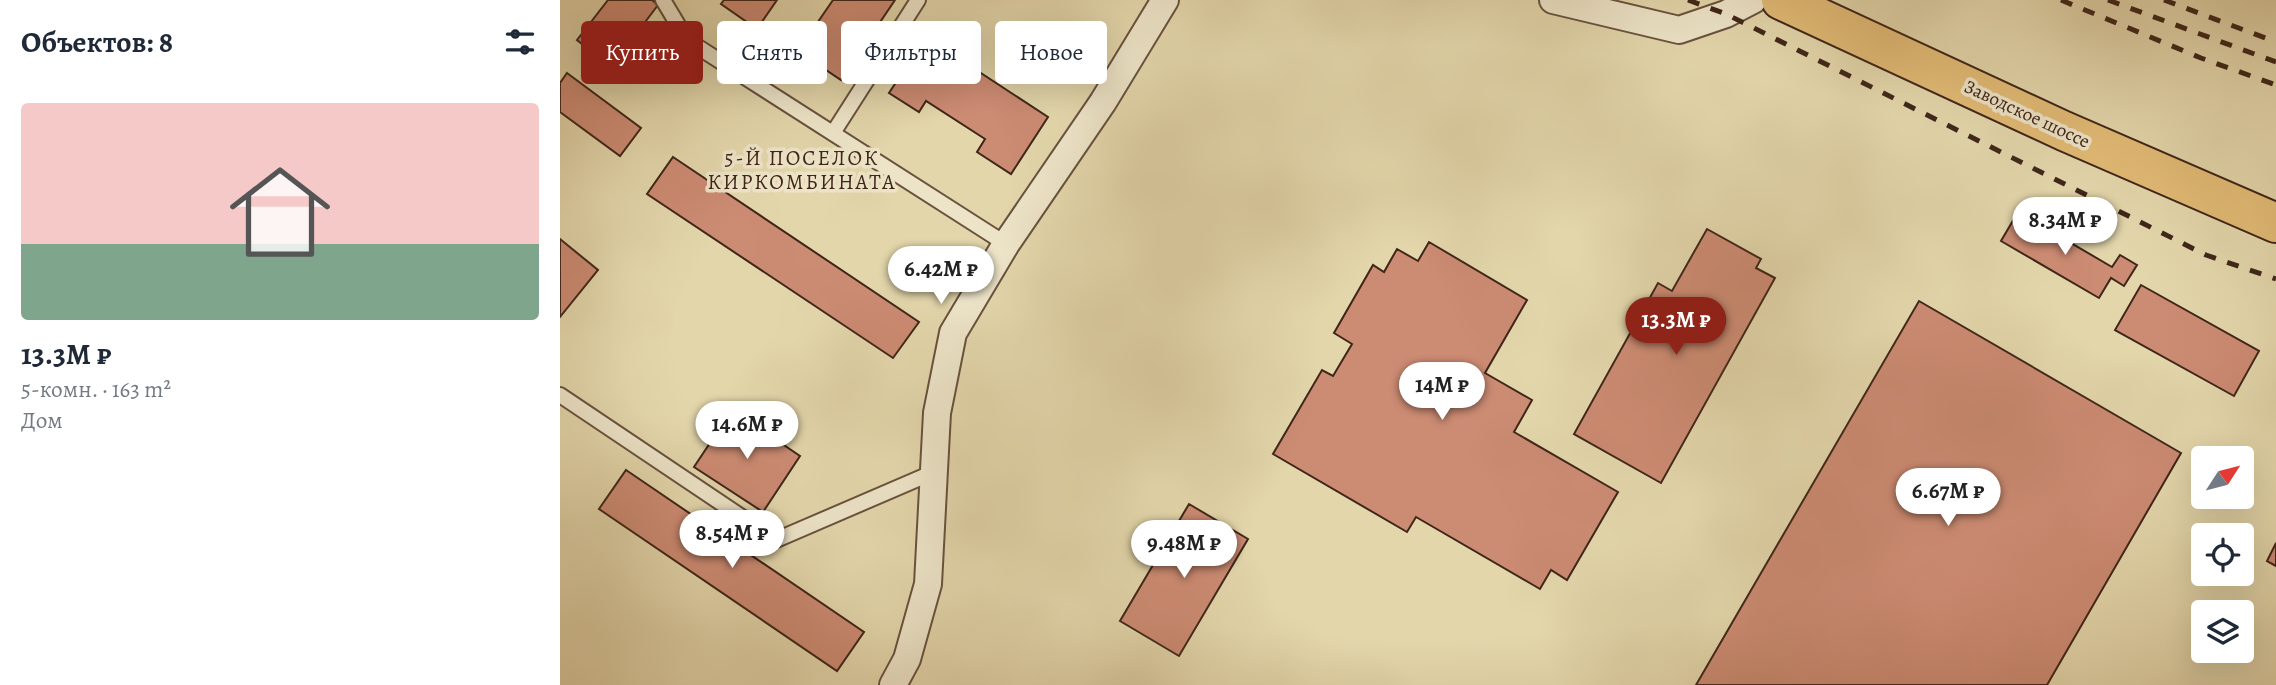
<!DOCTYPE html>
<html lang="ru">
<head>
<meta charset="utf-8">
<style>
	:root { --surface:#fff; --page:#f6f6f7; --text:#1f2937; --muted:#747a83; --accent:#8f2418 }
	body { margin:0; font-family:Alegreya,serif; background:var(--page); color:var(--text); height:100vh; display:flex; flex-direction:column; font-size:26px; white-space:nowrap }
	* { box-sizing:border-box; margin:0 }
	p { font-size:23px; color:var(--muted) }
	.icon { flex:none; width:38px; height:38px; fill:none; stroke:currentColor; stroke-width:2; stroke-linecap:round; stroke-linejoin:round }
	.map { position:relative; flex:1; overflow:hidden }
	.drawer { display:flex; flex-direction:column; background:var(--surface); width:560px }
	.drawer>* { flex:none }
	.guide { position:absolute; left:21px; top:21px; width:665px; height:63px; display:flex; gap:14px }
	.needle { width:46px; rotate:54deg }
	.buttons { position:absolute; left:1631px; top:446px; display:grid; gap:14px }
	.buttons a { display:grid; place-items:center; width:63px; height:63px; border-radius:7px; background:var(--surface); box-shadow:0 7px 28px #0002; font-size:35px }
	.price { position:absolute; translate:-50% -60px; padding:0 16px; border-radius:24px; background:#fff; color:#222; font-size:23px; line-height:46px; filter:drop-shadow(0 2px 4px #0008) }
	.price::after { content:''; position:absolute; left:50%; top:42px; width:21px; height:16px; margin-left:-10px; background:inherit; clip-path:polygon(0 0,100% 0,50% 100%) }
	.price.active { background:var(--accent); color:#fff }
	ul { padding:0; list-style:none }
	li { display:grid; align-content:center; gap:14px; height:371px; padding:0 21px }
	li span { display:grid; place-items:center; height:217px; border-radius:7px; color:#555 }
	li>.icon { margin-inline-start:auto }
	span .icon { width:126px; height:126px; fill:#fffc; stroke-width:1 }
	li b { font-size:30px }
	h2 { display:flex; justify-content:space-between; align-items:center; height:84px; padding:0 21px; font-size:30px }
	.chip { padding:0 24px; border-radius:7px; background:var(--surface); box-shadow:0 7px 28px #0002; font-size:24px; line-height:63px }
	.chip.active { background:var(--accent); color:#fff }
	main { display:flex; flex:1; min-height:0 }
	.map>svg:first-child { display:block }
	.building { fill:#cc8b73; stroke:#3f2619; stroke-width:2 }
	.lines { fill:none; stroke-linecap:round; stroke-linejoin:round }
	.lane-casing { stroke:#68523e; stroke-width:18 }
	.street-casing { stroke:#68523e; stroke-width:30 }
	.primary-casing { stroke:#3f2619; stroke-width:42 }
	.lane { stroke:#ede4c8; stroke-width:14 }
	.street { stroke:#ede4c8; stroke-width:26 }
	.primary { stroke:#e2bb76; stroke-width:38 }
	.rail { stroke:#3f2619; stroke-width:5; stroke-dasharray:12 12; stroke-linecap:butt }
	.labels { text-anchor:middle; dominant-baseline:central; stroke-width:7; stroke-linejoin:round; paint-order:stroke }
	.street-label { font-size:19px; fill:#3f2619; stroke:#ede4c8 }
	.neighbourhood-label { font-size:21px; letter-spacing:2px; fill:#3f2619; stroke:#ede4c8 }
</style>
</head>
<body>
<main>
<section class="drawer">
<h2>Объектов: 8<svg class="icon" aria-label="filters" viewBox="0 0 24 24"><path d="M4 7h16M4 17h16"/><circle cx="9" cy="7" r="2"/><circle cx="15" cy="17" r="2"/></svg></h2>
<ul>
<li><span style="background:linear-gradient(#f6c9c9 65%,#7fa58c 0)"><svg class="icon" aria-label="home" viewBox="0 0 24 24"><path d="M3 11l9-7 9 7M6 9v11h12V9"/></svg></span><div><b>13.3M ₽</b><p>5-комн. · 163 m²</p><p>Дом</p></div></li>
</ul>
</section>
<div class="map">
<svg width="1716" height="685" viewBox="0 0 1716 685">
	<rect width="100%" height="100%" fill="#e3d6ab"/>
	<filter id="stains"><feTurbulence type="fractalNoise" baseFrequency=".00286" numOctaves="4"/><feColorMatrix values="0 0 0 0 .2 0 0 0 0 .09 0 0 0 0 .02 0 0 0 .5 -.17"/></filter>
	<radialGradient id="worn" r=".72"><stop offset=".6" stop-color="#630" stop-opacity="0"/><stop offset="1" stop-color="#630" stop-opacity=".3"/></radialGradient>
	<g class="building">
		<path d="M48,0H92L98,5L51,67L17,40Z"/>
		<path d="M164,0H217L197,29L161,4Z"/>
		<path d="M273,0H335L281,80L238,51Z"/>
		<path d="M366,37L488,117L451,174L417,152L425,139L366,101L359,112L329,93Z"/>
		<path d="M7,73L81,128L60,156L0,112V83Z"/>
		<path d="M113,157L359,322L333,358L87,194Z"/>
		<path d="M1458,212L1552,267L1560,255L1577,265L1564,286L1551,278L1539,298L1441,241Z"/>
		<path d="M1147,229L1201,259L1196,268L1215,278L1101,483L1014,434L1098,283L1112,291Z"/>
		<path d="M0,239L38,270L0,317Z"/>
		<path d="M869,242L967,300L925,373L972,400L954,432L1058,492L1007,580L991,570L980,589L856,517L847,532L713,454L762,370L773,376L792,344L774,333L813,265L824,272L837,249L858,261Z"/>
		<path d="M1581,285L1699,351L1674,396L1555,330Z"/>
		<path d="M1359,301L1621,453L1487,685H1136Z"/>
		<path d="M172,410L240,456L203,512L134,467Z"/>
		<path d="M66,470L304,632L277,671L39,509Z"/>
		<path d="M629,504L688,539L619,656L560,621Z"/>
		<path d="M1716,543V566L1707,561Z"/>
	</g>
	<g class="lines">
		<defs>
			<g id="lane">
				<path d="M103,0L127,40L446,244"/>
				<path d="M273,133L358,0"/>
				<path d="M0,395L216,540L374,472"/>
			</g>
			<g id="street">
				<path d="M993,0L1119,30L1166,14L1193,0"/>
				<path d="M333,685L347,659L368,584L377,413L393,333L446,244L543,102L605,0"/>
			</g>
			<path id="primary" d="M1221,0L1504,131L1716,223"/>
		</defs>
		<use href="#lane" class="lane-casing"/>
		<use href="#street" class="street-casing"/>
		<use href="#primary" class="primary-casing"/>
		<use href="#lane" class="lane"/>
		<use href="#street" class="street"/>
		<use href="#primary" class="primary"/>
		<g class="rail">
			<path d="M1128,0L1166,14L1646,255L1716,279"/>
			<path d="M1501,0L1641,58L1716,85"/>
			<path d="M1548,0L1716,62"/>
			<path d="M1604,0L1716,42"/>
		</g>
	</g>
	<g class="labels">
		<g class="street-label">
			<text transform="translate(1467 114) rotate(25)">Заводское шоссе</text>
		</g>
		<g class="neighbourhood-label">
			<text x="242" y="158">5-Й ПОСЕЛОК<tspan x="242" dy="24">КИРКОМБИНАТА</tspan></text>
		</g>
	</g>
	<rect width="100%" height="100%" filter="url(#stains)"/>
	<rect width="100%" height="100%" fill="url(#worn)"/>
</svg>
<div class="buttons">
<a><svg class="needle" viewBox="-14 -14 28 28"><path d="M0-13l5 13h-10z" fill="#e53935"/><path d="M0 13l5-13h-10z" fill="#747a83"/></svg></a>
<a><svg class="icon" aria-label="locate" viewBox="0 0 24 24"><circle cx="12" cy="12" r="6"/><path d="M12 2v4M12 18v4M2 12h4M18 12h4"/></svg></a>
<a><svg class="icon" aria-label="layers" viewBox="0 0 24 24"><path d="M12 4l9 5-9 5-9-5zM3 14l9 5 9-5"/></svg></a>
</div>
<b class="price" style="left:1505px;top:257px">8.34M ₽</b>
<b class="price" style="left:381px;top:306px">6.42M ₽</b>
<b class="price active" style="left:1116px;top:357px">13.3M ₽</b>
<b class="price" style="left:882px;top:422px">14M ₽</b>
<b class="price" style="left:187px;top:461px">14.6M ₽</b>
<b class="price" style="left:1388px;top:528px">6.67M ₽</b>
<b class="price" style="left:172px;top:570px">8.54M ₽</b>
<b class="price" style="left:624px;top:580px">9.48M ₽</b>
<div class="guide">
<a class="chip active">Купить</a>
<a class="chip">Снять</a>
<a class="chip">Фильтры</a>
<a class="chip">Новое</a>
</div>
</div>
</main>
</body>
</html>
